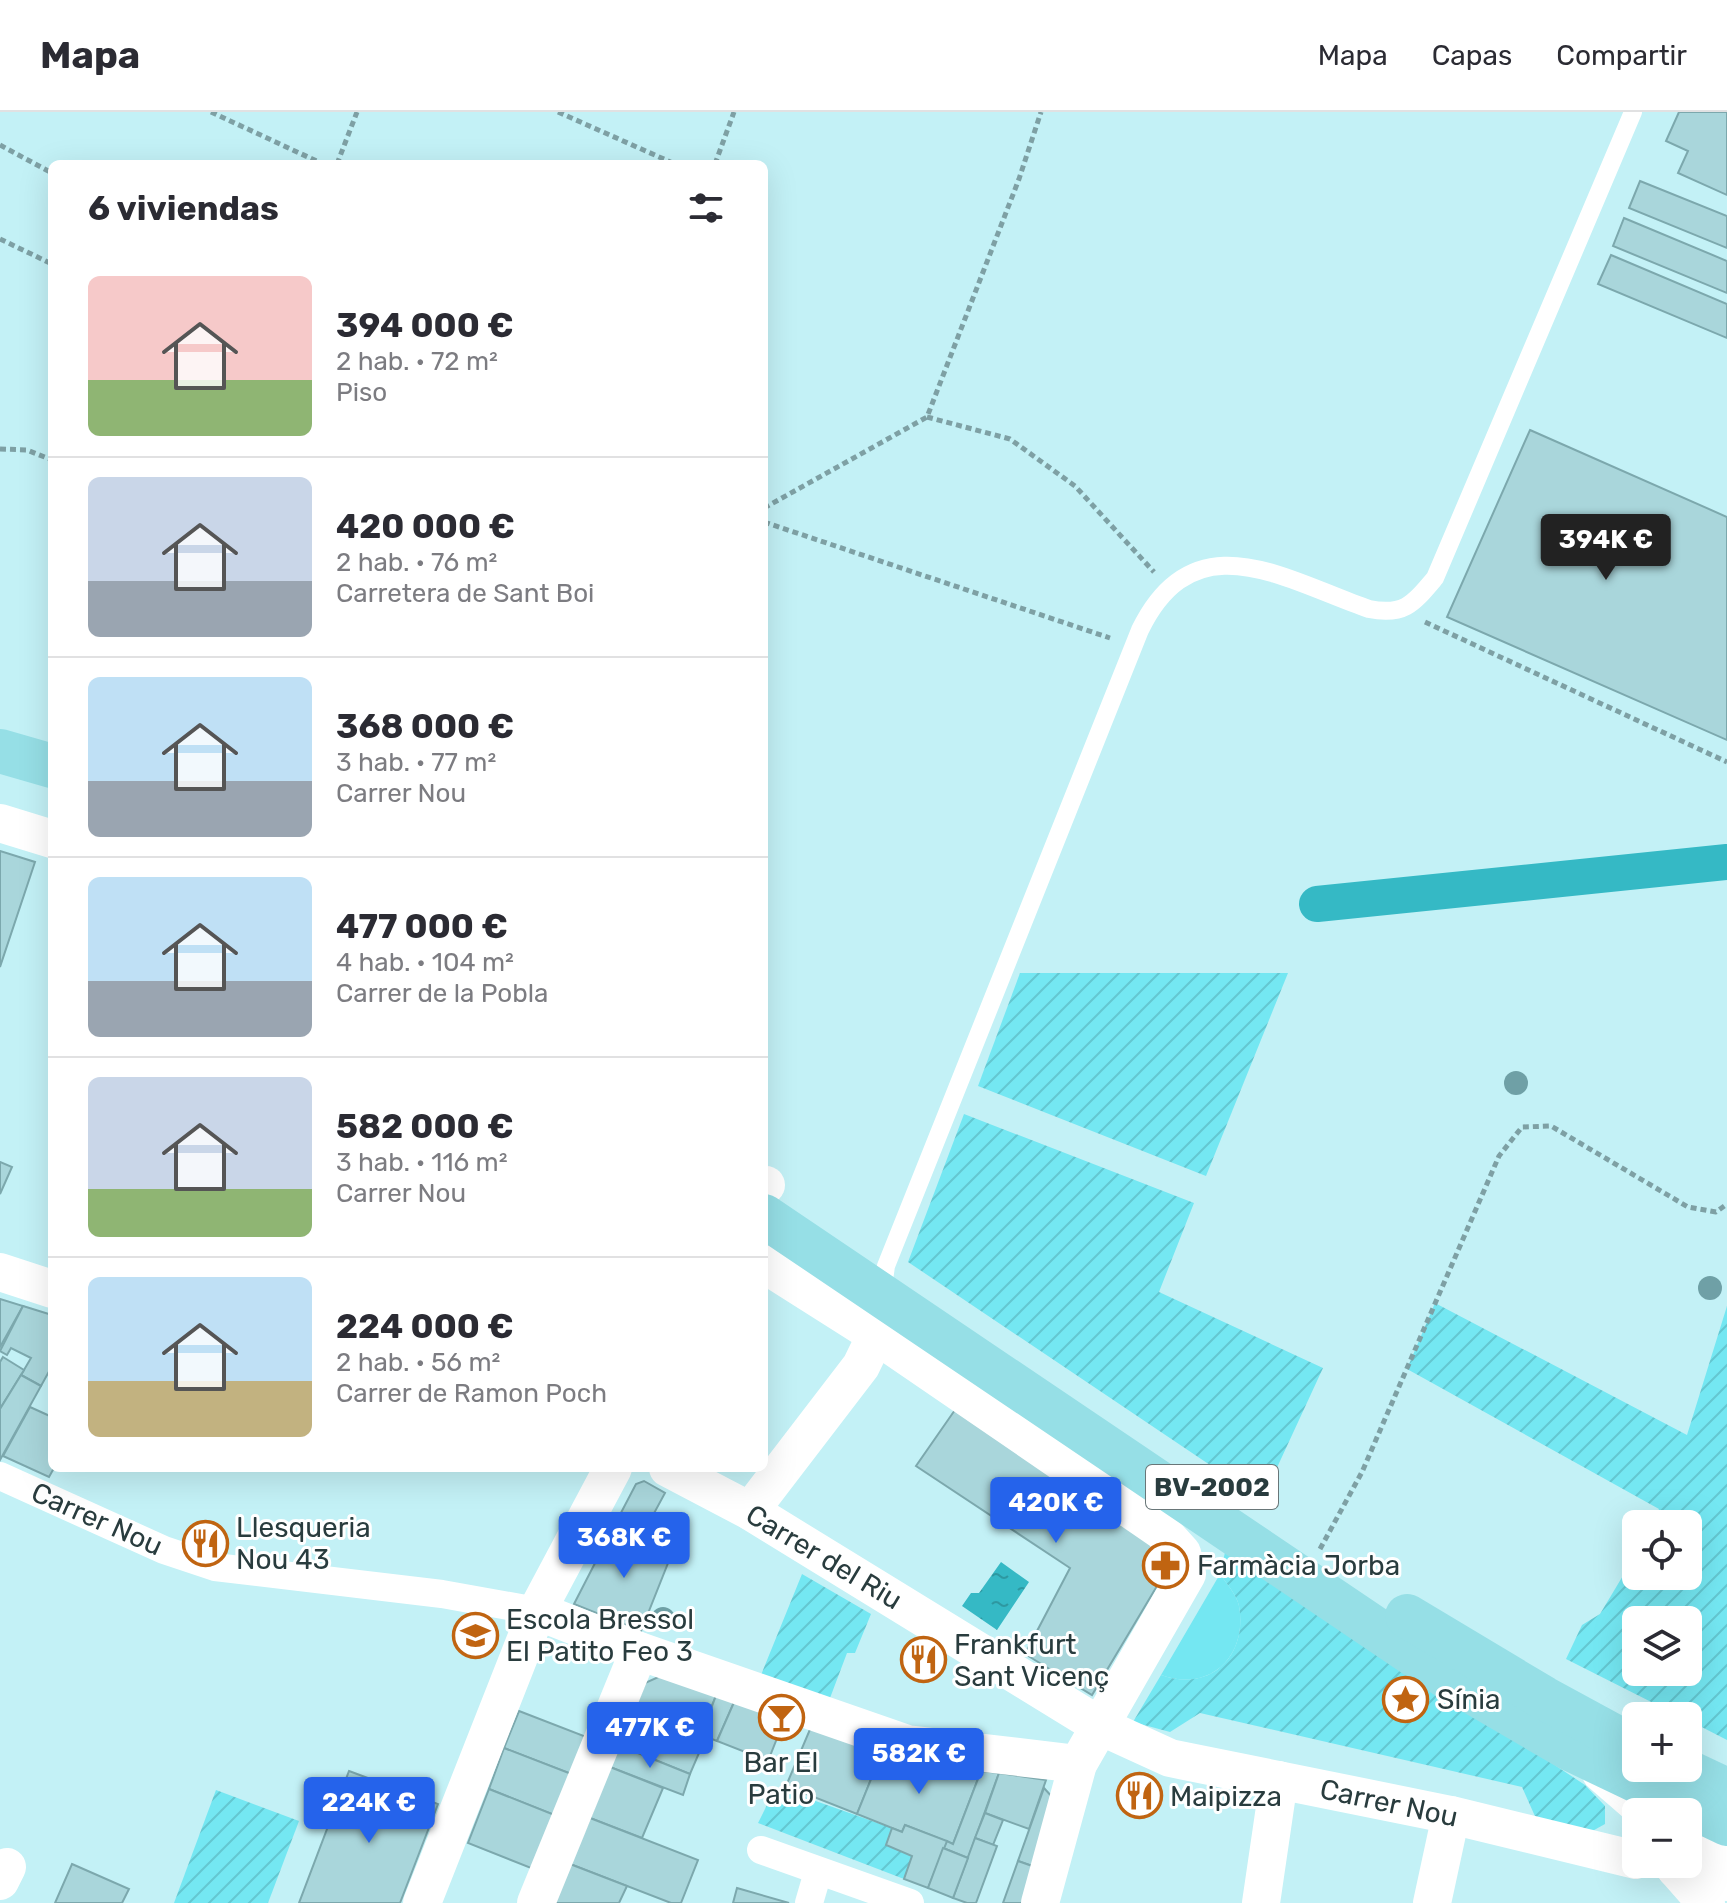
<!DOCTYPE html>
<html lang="es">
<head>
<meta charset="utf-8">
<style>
	:root { --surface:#fff; --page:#f2f2f3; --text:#2b2b33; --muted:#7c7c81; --line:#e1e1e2; --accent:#2563eb }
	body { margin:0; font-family:Rubik,sans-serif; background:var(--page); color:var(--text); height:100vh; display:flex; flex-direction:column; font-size:30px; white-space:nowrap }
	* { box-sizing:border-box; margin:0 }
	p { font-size:26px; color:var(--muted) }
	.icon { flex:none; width:44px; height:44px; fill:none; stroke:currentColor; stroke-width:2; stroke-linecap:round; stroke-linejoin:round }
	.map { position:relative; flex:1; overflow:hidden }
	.panel { position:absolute; left:48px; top:48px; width:720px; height:1312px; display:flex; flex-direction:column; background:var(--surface); border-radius:12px; box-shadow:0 8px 32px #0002 }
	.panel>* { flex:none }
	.tools { position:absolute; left:1622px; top:1398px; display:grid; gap:16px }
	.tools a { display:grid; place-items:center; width:80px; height:80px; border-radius:12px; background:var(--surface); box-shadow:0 8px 32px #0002; font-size:40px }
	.price { position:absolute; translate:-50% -68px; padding:0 18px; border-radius:8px; background:var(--accent); color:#fff; font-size:26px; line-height:52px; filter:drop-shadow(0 2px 4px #0008) }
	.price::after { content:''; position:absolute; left:50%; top:48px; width:24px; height:18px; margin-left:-12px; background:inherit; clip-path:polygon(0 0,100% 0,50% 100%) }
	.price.on { background:#222; color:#fff }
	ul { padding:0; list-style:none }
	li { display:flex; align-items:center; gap:24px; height:200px; padding:0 40px }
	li+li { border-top:2px solid var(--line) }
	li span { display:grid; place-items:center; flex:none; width:224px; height:160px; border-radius:12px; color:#555 }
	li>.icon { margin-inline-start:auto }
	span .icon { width:96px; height:96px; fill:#fffc; stroke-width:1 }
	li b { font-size:34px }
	h2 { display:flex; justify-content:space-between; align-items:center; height:96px; padding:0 40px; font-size:34px }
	header { display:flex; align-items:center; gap:48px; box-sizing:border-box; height:112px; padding:0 40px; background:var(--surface); border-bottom:2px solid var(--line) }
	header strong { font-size:38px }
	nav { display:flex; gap:44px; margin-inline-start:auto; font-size:28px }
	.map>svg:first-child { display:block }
	.park { fill:#74e7f2 }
	.garden { fill:url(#garden-furrows); fill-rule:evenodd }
	.water { fill:url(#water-ripples) }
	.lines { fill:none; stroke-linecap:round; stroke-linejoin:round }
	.canal { stroke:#35b9c5; stroke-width:36 }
	.building { fill:#a9d6db; stroke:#7ca8ad; stroke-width:2 }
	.path { stroke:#7ea0a4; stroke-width:5; stroke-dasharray:6 4; stroke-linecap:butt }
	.service { stroke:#fff; stroke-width:18 }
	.pedestrian { stroke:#fff; stroke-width:28 }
	.minor { stroke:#fff; stroke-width:38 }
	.primary { stroke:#96dfe6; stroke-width:44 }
	.tree { fill:#6fa0a6 }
	.labels { text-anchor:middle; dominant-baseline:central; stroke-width:6; stroke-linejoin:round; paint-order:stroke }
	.shield { fill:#fff; stroke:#697678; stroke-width:2 }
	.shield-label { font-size:26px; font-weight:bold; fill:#293c3e }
	.street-label { font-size:28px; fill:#293c3e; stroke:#fff }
	.poi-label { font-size:28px; fill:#293c3e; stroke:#fff; text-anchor:start }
</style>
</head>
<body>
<header>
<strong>Mapa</strong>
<nav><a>Mapa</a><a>Capas</a><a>Compartir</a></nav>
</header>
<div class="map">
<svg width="1727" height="1791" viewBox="0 0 1727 1791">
	<defs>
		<pattern id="garden-furrows" width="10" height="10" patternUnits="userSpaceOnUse" patternTransform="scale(2)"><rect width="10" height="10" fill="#74e7f2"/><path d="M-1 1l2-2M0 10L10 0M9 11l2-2" fill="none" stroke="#64c7d1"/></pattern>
		<pattern id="water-ripples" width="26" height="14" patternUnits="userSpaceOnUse" patternTransform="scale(2)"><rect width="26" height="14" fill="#35b9c5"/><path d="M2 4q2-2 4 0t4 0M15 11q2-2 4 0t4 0" fill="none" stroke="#2d98a1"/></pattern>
	</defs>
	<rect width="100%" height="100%" fill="#c3f1f6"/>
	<path class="park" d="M1220,1462C1226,1471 1237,1483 1239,1494C1248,1544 1210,1581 1161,1563Z"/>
	<g class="garden">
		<path d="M1020,861H1288L1206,1064L978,974Z"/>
		<path d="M964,1002L1194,1091L1159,1180L1323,1256L1262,1388L908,1150Z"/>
		<path d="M1435,1191L1687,1323L1727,1194V1628L1688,1608V1604H1679L1566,1547L1582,1513L1600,1502L1636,1442V1464H1688V1412H1652L1659,1397L1407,1257ZM1636,1508H1688V1560H1636Z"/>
		<path d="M1226,1436L1585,1673L1605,1694V1712L1587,1722L1538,1711L1522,1675L1200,1601L1170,1620L1133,1610L1161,1563C1210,1581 1248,1544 1239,1494C1237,1483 1226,1471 1220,1462Z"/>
		<path d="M802,1462L871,1502L855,1541H847L827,1594L759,1568Z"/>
		<path d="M776,1675L892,1716L886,1733L912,1744L904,1767L758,1711Z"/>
		<path d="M216,1678L299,1709L268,1791H174Z"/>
	</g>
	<path class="water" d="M1001,1450L1029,1470L997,1518L962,1494L971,1481H979Z"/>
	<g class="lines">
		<path class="canal" d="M1317,792L1727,750"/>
	</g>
	<g class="building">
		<path d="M1679,0H1727V83L1678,61L1688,39L1666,29Z"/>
		<path d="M1640,69L1727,104V136L1629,96Z"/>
		<path d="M1624,106L1727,149V181L1613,134Z"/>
		<path d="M1611,143L1727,192V226L1598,172Z"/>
		<path d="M1530,318L1727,405V628L1447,505Z"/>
		<path d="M0,739L35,750L0,855Z"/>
		<path d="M0,1050L12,1055L0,1082Z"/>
		<path d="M0,1187L23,1194L0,1235Z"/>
		<path d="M23,1194L52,1203V1254L41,1274L21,1263L31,1246L11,1236L7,1243L0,1239Z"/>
		<path d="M3,1245L24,1258L0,1297V1250Z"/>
		<path d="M21,1263L41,1274L0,1348V1297Z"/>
		<path d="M30,1295L52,1305L54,1356L49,1365L3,1344Z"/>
		<path d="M957,1295L1158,1428L1163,1464L1092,1583L1025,1542L1070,1456L916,1354Z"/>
		<path d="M644,1369L665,1381L639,1429L612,1418L636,1372Z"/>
		<path d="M612,1418L672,1441L641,1519L574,1492Z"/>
		<path d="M665,1562L717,1581L694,1638L628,1612L645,1571Z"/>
		<path d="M717,1581L735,1588L717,1629L701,1623Z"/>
		<path d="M735,1588L785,1606L768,1649L717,1629Z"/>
		<path d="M519,1599L589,1626L574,1663L504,1636Z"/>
		<path d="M628,1612L699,1641L690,1662L618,1633Z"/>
		<path d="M811,1615L882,1640L857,1702L786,1674Z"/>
		<path d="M618,1633L690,1662L683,1683L610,1655Z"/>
		<path d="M504,1636L574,1663L557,1704L489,1677Z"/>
		<path d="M882,1640L981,1659L953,1732L905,1713L902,1720L857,1702Z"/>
		<path d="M610,1655L663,1676L642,1726L590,1706Z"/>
		<path d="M349,1659L438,1692L400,1791H299Z"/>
		<path d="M981,1659L999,1661L968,1746L943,1736L947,1729L953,1732Z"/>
		<path d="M999,1661L1046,1668L1029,1717L985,1701Z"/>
		<path d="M1044,1676L1054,1687L1035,1755L1018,1749Z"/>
		<path d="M489,1677L557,1704L536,1758L468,1731Z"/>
		<path d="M985,1701L1003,1708L993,1733L975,1726Z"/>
		<path d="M590,1706L698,1748L681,1791H671L570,1752Z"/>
		<path d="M905,1713L947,1729L928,1776L904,1767L912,1744L886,1733L892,1716L902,1720Z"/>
		<path d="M975,1726L997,1734L976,1791H967L953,1786Z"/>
		<path d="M943,1736L968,1746L953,1786L928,1776Z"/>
		<path d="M1018,1749L1035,1755L1026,1791H1003Z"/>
		<path d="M72,1752L129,1777L122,1791H55Z"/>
		<path d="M570,1752L627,1774L619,1791H554Z"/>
		<path d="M737,1776L789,1791H733Z"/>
	</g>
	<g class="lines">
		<g class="path">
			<path d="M211,0L323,52"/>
			<path d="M558,0L675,52"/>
			<path d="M0,33L52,61"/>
			<path d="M337,52L357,0"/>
			<path d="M715,52L734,0"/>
			<path d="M0,127L52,152"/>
			<path d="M927,305L1010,327L1075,374L1154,460"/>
			<path d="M0,337L27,338L52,348"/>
			<path d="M764,396L927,305L1019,67L1041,0"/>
			<path d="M764,410L1110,526"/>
			<path d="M1425,510L1727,650"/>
			<path d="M1320,1437L1362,1360L1499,1044L1522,1015L1551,1014L1688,1095L1716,1100L1727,1092"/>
		</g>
		<path class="service" d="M882,1182L886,1154L1140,518C1194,407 1283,467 1369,497C1404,504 1413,492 1435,466L1633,0"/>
		<g class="pedestrian">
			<path d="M0,1364L164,1438L215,1455L442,1482L537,1499"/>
			<path d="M761,1738L910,1791"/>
			<path d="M809,1791L818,1760"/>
		</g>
		<g class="minor">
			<path d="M0,711L52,727"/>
			<path d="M764,1075L766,1073"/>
			<path d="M764,1152L876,1223L1162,1419L1182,1441L1187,1462L1078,1652L1040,1791"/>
			<path d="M0,1160L52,1177"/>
			<path d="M668,1356L750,1399L1100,1614L1170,1646L1451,1703L1636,1748"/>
			<path d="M750,1399L861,1254L876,1223"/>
			<path d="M537,1499L639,1539L907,1632L1078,1652"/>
			<path d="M1601,1661L1646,1700"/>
			<path d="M1689,1681L1726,1770"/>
			<path d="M1676,1757L1727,1738"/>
			<path d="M1676,1757L1706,1791"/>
			<path d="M0,1769L7,1755"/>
			<path d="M422,1791L537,1499L613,1356"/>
			<path d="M536,1791L639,1539"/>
			<path d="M1261,1791L1279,1668"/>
			<path d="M1432,1791L1451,1703"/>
		</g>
		<g class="primary">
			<path d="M0,639L52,654"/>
			<path d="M764,1104L1450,1567L1570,1637L1727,1712"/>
			<path d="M1407,1504L1544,1586L1636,1636"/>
			<path d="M1680,1656L1727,1678"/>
		</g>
	</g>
	<g class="tree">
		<circle cx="1516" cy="971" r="12"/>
		<circle cx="1710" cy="1176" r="12"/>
		<circle cx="663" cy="1507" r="12"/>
	</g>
	<defs>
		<symbol id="restaurant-ring" viewBox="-11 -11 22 22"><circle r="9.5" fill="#fff" stroke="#c06411" stroke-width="1.5"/><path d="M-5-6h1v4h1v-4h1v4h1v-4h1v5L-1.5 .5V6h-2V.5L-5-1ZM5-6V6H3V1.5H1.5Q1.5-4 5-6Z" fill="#c06411"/></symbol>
		<symbol id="pharmacy-ring" viewBox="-11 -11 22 22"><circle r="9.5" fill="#fff" stroke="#c06411" stroke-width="1.5"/><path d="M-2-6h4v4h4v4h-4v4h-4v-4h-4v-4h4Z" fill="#c06411"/></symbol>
		<symbol id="school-ring" viewBox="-11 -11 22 22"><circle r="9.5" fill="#fff" stroke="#c06411" stroke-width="1.5"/><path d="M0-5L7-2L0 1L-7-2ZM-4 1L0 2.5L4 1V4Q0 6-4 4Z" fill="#c06411"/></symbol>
		<symbol id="sight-ring" viewBox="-11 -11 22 22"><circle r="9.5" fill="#fff" stroke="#c06411" stroke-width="1.5"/><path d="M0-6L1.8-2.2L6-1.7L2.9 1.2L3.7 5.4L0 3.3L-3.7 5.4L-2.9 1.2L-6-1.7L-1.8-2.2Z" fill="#c06411"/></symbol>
		<symbol id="bar-ring" viewBox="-11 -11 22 22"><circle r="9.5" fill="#fff" stroke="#c06411" stroke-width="1.5"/><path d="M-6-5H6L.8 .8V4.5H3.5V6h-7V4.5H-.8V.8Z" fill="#c06411"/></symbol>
	</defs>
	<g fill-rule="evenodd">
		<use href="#restaurant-ring" x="180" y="1406" width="51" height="51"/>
		<use href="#pharmacy-ring" x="1140" y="1428" width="51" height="51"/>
		<use href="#school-ring" x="450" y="1498" width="51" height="51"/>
		<use href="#restaurant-ring" x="898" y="1522" width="51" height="51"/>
		<use href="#sight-ring" x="1380" y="1562" width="51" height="51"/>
		<use href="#bar-ring" x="756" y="1580" width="51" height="51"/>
		<use href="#restaurant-ring" x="1114" y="1658" width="51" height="51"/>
	</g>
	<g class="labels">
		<rect class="shield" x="1146" y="1353" width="132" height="44" rx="6"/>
		<g class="shield-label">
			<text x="1212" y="1375">BV-2002</text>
		</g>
		<g class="street-label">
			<text transform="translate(97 1407) rotate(24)">Carrer Nou</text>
			<text transform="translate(824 1445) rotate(31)">Carrer del Riu</text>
			<text transform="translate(1389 1691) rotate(12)">Carrer Nou</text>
		</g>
		<g class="poi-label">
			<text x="236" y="1415">Llesqueria<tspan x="236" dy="32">Nou 43</tspan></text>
			<text x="1197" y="1453">Farmàcia Jorba</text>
			<text x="506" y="1507">Escola Bressol<tspan x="506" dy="32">El Patito Feo 3</tspan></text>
			<text x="954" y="1532">Frankfurt<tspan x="954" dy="32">Sant Vicenç</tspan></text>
			<text x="1437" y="1587">Sínia</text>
			<text x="781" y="1650" text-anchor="middle">Bar El<tspan x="781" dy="32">Patio</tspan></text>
			<text x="1170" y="1684">Maipizza</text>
		</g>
	</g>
</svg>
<div class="tools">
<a><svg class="icon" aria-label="locate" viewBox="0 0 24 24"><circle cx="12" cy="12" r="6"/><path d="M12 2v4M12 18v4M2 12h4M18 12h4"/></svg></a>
<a><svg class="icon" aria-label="layers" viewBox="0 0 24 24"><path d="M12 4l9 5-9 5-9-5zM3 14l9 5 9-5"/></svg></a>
<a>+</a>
<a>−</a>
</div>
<b class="price on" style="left:1606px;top:470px">394K €</b>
<b class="price" style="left:1056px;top:1433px">420K €</b>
<b class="price" style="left:624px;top:1468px">368K €</b>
<b class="price" style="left:650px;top:1658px">477K €</b>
<b class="price" style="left:919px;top:1684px">582K €</b>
<b class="price" style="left:369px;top:1733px">224K €</b>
<section class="panel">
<h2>6 viviendas<svg class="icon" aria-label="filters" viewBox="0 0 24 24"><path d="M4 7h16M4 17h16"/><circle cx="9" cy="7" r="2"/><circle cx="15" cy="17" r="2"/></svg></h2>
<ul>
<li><span style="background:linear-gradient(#f6c9c9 65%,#8fb573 0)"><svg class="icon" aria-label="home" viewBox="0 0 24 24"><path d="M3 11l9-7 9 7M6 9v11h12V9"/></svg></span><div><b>394 000 €</b><p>2 hab. · 72 m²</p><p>Piso</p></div></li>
<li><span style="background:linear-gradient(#c9d6e8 65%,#9aa5b1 0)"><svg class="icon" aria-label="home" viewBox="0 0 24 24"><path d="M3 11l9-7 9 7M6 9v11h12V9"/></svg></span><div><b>420 000 €</b><p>2 hab. · 76 m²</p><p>Carretera de Sant Boi</p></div></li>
<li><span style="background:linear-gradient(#bfe0f5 65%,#9aa5b1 0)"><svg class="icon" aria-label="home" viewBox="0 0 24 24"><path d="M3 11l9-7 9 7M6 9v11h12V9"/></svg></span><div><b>368 000 €</b><p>3 hab. · 77 m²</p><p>Carrer Nou</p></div></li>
<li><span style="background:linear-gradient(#bfe0f5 65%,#9aa5b1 0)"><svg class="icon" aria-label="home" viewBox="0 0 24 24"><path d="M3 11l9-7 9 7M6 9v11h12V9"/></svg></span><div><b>477 000 €</b><p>4 hab. · 104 m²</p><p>Carrer de la Pobla</p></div></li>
<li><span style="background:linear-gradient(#c9d6e8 70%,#8fb573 0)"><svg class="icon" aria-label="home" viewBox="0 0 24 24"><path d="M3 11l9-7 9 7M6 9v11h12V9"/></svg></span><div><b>582 000 €</b><p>3 hab. · 116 m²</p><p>Carrer Nou</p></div></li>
<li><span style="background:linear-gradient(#bfe0f5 65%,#c2b280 0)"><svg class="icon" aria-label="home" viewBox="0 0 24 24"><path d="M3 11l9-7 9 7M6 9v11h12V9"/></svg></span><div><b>224 000 €</b><p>2 hab. · 56 m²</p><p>Carrer de Ramon Poch</p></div></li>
</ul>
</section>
</div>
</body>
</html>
